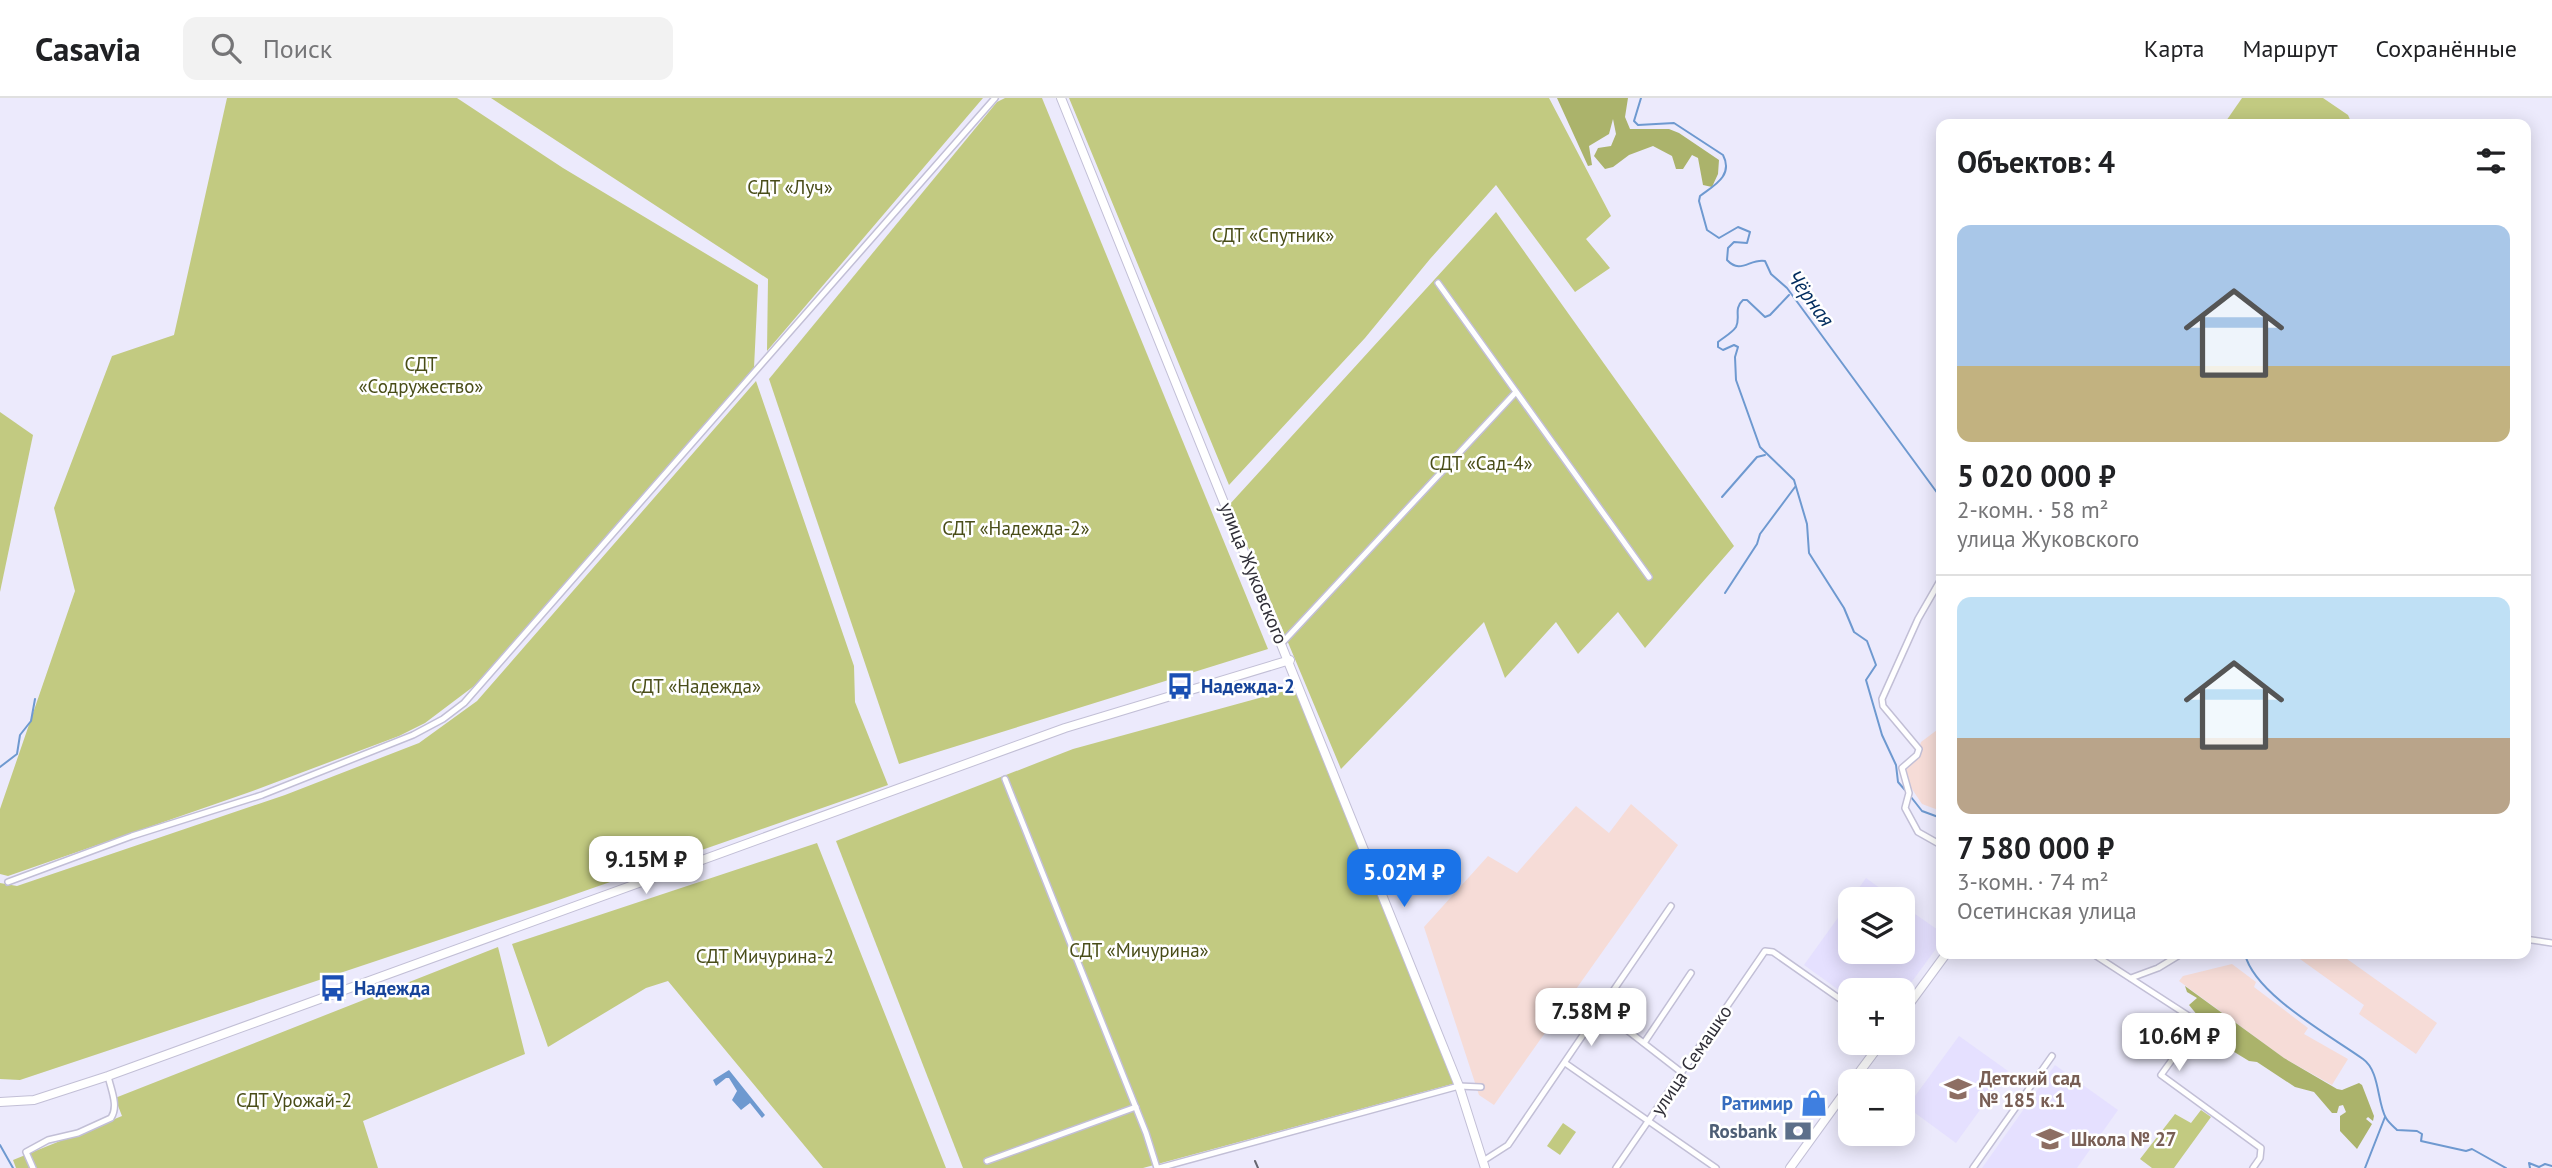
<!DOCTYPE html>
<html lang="ru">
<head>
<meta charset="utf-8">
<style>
	:root { --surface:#fff; --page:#f2f2f2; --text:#202124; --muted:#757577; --line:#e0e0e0; --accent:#1a73e8 }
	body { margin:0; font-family:"PT Sans",sans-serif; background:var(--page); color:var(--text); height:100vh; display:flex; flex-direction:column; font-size:26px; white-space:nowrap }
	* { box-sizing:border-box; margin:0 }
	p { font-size:23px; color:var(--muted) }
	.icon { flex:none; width:38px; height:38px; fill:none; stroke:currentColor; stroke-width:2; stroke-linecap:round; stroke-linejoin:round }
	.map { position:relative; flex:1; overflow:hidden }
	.sheet { position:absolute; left:1936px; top:21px; width:595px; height:840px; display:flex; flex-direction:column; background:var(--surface); border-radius:14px; box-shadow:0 4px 18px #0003 }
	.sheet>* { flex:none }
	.tools { position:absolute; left:1838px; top:789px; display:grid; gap:14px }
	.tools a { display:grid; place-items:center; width:77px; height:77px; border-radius:14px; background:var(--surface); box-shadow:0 4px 18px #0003; font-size:35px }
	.price { position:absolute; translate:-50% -60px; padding:0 16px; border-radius:14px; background:#fff; color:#222; font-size:23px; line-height:46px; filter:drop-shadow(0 2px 4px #0008) }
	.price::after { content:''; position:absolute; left:50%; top:42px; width:21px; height:16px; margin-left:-10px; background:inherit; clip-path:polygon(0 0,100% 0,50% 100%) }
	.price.current { background:var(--accent); color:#fff }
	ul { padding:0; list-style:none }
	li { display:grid; align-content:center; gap:14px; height:371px; padding:0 21px }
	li+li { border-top:2px solid var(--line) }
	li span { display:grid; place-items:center; height:217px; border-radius:14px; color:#555 }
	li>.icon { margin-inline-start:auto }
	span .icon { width:126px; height:126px; fill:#fffc; stroke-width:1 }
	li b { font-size:30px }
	h2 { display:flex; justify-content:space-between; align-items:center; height:84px; padding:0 21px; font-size:30px }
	header { display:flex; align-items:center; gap:42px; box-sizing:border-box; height:98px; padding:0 35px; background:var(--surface); border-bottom:2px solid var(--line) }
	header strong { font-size:33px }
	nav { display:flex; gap:38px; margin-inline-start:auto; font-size:24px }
	.search { width:490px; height:63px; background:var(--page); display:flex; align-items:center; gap:18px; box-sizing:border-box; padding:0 24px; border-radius:14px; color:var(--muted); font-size:26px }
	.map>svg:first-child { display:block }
	.industrial { fill:#f6dcd7 }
	.built { fill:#e5e0ff }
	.green { fill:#c2ca81 }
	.forest { fill:#abb36b }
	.water { fill:#6e99d0 }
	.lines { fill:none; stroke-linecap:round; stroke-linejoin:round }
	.stream { stroke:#6e99d0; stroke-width:2 }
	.street-casing { stroke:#c2bfd6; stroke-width:8 }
	.secondary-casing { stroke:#c2bfd6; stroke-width:10 }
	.street { stroke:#fff; stroke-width:5 }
	.secondary { stroke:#fff; stroke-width:8 }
	.rail { stroke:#676671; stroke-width:2 }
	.labels { text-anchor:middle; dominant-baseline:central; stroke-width:5; stroke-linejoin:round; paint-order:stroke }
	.park-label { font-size:19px; fill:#494d18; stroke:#fff }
	.street-label { font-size:19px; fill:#2f2e37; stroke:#fff }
	.transit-label { font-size:19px; font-weight:bold; fill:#164399; stroke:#fff; text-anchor:start }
	.education-label { font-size:19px; font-weight:bold; fill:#785e54; stroke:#fff; text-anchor:start }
	.shop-label { font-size:19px; font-weight:bold; fill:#366cbe; stroke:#fff; text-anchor:end }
	.service-label { font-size:19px; font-weight:bold; fill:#4e5e75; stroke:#fff; text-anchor:end }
	.water-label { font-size:21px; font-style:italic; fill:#002c5e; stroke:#fff }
</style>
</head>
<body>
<header>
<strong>Casavia</strong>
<div class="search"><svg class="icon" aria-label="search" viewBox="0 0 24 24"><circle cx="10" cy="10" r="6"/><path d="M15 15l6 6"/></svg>Поиск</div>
<nav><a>Карта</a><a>Маршрут</a><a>Сохранённые</a></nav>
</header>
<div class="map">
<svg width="2552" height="1070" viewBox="0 0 2552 1070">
	<rect width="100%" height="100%" fill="#eceafc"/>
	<g class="industrial">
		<path d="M1941,629V713L1922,706L1902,676L1904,669L1917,656L1921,644Z"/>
		<path d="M1631,706L1678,747L1494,1007L1479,997L1424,829L1488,758L1517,775L1576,708L1609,735Z"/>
		<path d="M2293,856H2340L2437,925L2416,956L2359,916L2364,907Z"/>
		<path d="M2232,866L2256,884L2254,889L2308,930L2304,936L2348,961L2332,987L2284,960L2179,883L2183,878Z"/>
	</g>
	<g class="built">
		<path d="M1866,780L1895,801H1851Z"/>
		<path d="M1850,803V854H1902V807L1941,834V844L1902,897V892H1850V900L1804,867Z"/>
		<path d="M1959,938L2008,973L1956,1045L1907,1009Z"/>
		<path d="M2055,967L2118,1012L2077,1070H1982Z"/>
	</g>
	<g class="green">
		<path d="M227,0H457L563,70L758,187L754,270L490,576L425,625L399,638L247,695L8,778L0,776V711L75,493L54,410L112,258L174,237Z"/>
		<path d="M491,0H983L767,253L768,181Z"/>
		<path d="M1005,0H1042L1268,551L899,666L769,281L997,4Z"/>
		<path d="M1069,0H1549L1611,118L1586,141L1610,170L1575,194L1496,87L1430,161L1365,240L1229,387Z"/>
		<path d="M2242,0H2323L2348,17L2352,26H2224Z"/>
		<path d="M1496,114L1734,448L1645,550L1618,514L1578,556L1556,524L1505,580L1484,524L1341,671L1230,406Z"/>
		<path d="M756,283L854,568L855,604L888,687L550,805L20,982L0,981V785L17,788L285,697L419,645L477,603Z"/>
		<path d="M0,314L33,337L0,494Z"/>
		<path d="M1296,590L1456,985L1143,1070H963L836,743L1073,651Z"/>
		<path d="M817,745L946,1070H823L668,883L646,890L548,949L512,846Z"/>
		<path d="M498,849L525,956L363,1023L378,1070H16L13,1062L122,1018L115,1000Z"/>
		<path d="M2201,1012L2211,1019L2174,1070H2152L2140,1061L2175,1016L2191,1025Z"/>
		<path d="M1563,1025L1576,1034L1560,1057L1547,1048Z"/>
	</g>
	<g class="forest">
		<path d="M1557,0H1628L1625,19L1630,31H1669L1679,35L1719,62L1718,76L1712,89L1703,87L1698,60L1692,57L1683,71H1676L1672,58L1653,48L1629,57L1613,69L1605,71L1594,58L1598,50L1611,48L1616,36L1613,21L1609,36L1589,48L1592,67L1588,68Z"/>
		<path d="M2185,888L2284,960L2337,991L2342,992L2359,985L2362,987L2374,1018L2373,1023L2368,1019L2366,1021L2372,1026L2357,1051L2340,1033V1018L2346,1014L2343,1007L2339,1008L2337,1015H2332L2314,994L2295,989L2257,964L2249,963L2231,952L2212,930L2214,927L2225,925L2224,922L2213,916L2206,922L2198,918L2189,907L2197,900L2187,894Z"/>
	</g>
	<path class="water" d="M729,972L765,1017L762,1020L750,1005L741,1012L732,1002L737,993L729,980H726L716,988L713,982Z"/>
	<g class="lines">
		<g class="stream">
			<path d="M1641,0L1634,23L1638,27L1674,25L1723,57C1734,78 1713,88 1700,98L1699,103L1707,132L1719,140L1738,129L1750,134L1747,145L1734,144L1728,150L1727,162C1741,177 1750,160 1765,163L1771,176L1787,190L1941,400"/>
			<path d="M1789,197L1770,217L1765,219L1747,202H1743C1733,211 1741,219 1736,229C1732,235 1724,239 1718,244V249L1723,252L1734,247L1738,249L1735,259L1736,282L1760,349L1794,382L1807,426L1809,455L1844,510L1854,534L1867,543L1876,567L1866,582L1882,637L1896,667L1898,684L1905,692"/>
			<path d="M1722,399L1757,359L1765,357"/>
			<path d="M1725,495L1757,446L1760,436L1795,389"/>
			<path d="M0,669L17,656L20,637L31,623L35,601"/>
			<path d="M1911,699L1922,713L1941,720"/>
			<path d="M2245,856C2254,896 2331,938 2363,961C2380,973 2377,1005 2386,1020C2389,1025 2394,1029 2397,1032L2417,1033L2422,1036L2421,1043L2466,1053L2472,1051L2506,1070"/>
			<path d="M0,1047L13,1070"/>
			<path d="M2365,1070L2385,1019"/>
			<path d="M2530,1070L2529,1065L2539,1069L2545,1066L2552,1068"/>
		</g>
		<defs>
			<g id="street">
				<path d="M1438,185L1649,479"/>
				<path d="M1941,481L1918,521L1882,601L1883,608L1919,651L1917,657L1902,670L1909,695L1905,710L1918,734L1941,747"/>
				<path d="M1283,544L1516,294"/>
				<path d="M1005,681L1146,1035L1157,1070"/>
				<path d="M8,784L132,738L262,697L413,637L443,621L464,605L995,0"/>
				<path d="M2525,841L2552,845"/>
				<path d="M2093,856L2195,922V930L2161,977L2261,1050L2260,1060L2253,1070"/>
				<path d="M2131,880L2158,870L2181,856"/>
				<path d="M1601,912L1681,974"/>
				<path d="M1644,945L1691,875"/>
				<path d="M1565,965L1716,1070"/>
				<path d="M987,1063L1136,1009"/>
				<path d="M1483,1063L1508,1047L1671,808"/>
				<path d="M33,1070L26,1054L48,1042L78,1035L111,1020C119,1008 111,992 108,978"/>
				<path d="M1159,1070L1459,988L1481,989"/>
				<path d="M1616,1070L1765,853L1773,854L1850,908"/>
				<path d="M1973,1070L2052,958"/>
			</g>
			<g id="secondary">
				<path d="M1061,0L1459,988L1485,1070"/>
				<path d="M1902,916L1946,856"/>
				<path d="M1852,984L1881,945"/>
				<path d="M0,1004L34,1002L108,978L1065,630L1290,562"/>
				<path d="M1790,1070L1850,987"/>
			</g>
		</defs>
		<use href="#street" class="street-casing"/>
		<use href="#secondary" class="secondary-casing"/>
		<use href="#street" class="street"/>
		<use href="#secondary" class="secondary"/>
		<path class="rail" d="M1255,1063L1258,1070"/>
	</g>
	<defs>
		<symbol id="bus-bare" viewBox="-9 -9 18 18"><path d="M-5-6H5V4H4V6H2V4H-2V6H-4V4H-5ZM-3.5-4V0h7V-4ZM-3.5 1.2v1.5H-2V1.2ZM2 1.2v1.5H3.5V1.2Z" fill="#1a4fb4" stroke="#fff" stroke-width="2.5" paint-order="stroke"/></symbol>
		<symbol id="school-bare" viewBox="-9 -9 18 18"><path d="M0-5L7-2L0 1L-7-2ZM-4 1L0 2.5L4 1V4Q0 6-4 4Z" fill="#8d6e63" stroke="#fff" stroke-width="2.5" paint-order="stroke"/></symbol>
		<symbol id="shop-bare" viewBox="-9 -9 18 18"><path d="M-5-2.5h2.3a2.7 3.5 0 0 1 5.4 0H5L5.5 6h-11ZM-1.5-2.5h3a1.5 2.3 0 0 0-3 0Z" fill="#3f7fe0" stroke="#fff" stroke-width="2.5" paint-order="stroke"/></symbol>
		<symbol id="bank-bare" viewBox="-9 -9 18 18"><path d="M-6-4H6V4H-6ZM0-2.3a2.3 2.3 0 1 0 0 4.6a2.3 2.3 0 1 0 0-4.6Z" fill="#5c6f8a" stroke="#fff" stroke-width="2.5" paint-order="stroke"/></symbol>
	</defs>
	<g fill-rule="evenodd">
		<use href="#bus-bare" x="1161" y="569" width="38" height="38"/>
		<use href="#bus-bare" x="314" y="871" width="38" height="38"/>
		<use href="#school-bare" x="1939" y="972" width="38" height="38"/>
		<use href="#shop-bare" x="1795" y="986" width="38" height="38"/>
		<use href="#bank-bare" x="1779" y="1014" width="38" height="38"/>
		<use href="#school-bare" x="2031" y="1022" width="38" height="38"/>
	</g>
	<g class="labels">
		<g class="park-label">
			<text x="790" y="89">СДТ «Луч»</text>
			<text x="1273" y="137">СДТ «Спутник»</text>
			<text x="421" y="266">СДТ<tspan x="421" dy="22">«Содружество»</tspan></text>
			<text x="1481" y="365">СДТ «Сад-4»</text>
			<text x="1016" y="430">СДТ «Надежда-2»</text>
			<text x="696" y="588">СДТ «Надежда»</text>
			<text x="1139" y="852">СДТ «Мичурина»</text>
			<text x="765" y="858">СДТ Мичурина-2</text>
			<text x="294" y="1002">СДТ Урожай-2</text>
		</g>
		<g class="street-label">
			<text transform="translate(1254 475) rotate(68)">улица Жуковского</text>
			<text transform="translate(1691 962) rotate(-56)">улица Семашко</text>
		</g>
		<g class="transit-label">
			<text x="1201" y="588">Надежда-2</text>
			<text x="354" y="890">Надежда</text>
		</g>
		<g class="education-label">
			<text x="1979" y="980">Детский сад<tspan x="1979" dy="22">№ 185 к.1</tspan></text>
			<text x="2071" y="1041">Школа № 27</text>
		</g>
		<g class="shop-label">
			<text x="1793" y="1005">Ратимир</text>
		</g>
		<g class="service-label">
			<text x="1777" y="1033">Rosbank</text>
		</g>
		<g class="water-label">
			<text transform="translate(1811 200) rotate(54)">Чёрная</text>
		</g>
	</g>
</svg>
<div class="tools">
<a><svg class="icon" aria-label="layers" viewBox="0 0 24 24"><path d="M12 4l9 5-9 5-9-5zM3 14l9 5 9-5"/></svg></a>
<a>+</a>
<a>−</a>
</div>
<b class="price" style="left:646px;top:798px">9.15M ₽</b>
<b class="price current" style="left:1404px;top:811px">5.02M ₽</b>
<b class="price" style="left:1591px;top:950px">7.58M ₽</b>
<b class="price" style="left:2179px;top:975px">10.6M ₽</b>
<section class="sheet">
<h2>Объектов: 4<svg class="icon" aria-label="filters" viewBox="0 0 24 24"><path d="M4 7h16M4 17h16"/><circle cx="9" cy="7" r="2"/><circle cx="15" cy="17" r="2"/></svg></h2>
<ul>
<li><span style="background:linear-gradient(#a9c7e8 65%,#c2b280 0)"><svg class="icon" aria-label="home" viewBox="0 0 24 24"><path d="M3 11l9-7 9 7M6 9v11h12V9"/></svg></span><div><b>5 020 000 ₽</b><p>2-комн. · 58 m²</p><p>улица Жуковского</p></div></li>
<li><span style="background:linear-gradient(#bfe0f5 65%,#b9a48a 0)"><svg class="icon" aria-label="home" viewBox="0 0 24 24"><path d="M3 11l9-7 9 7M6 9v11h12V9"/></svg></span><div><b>7 580 000 ₽</b><p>3-комн. · 74 m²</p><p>Осетинская улица</p></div></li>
</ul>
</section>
</div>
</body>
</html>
